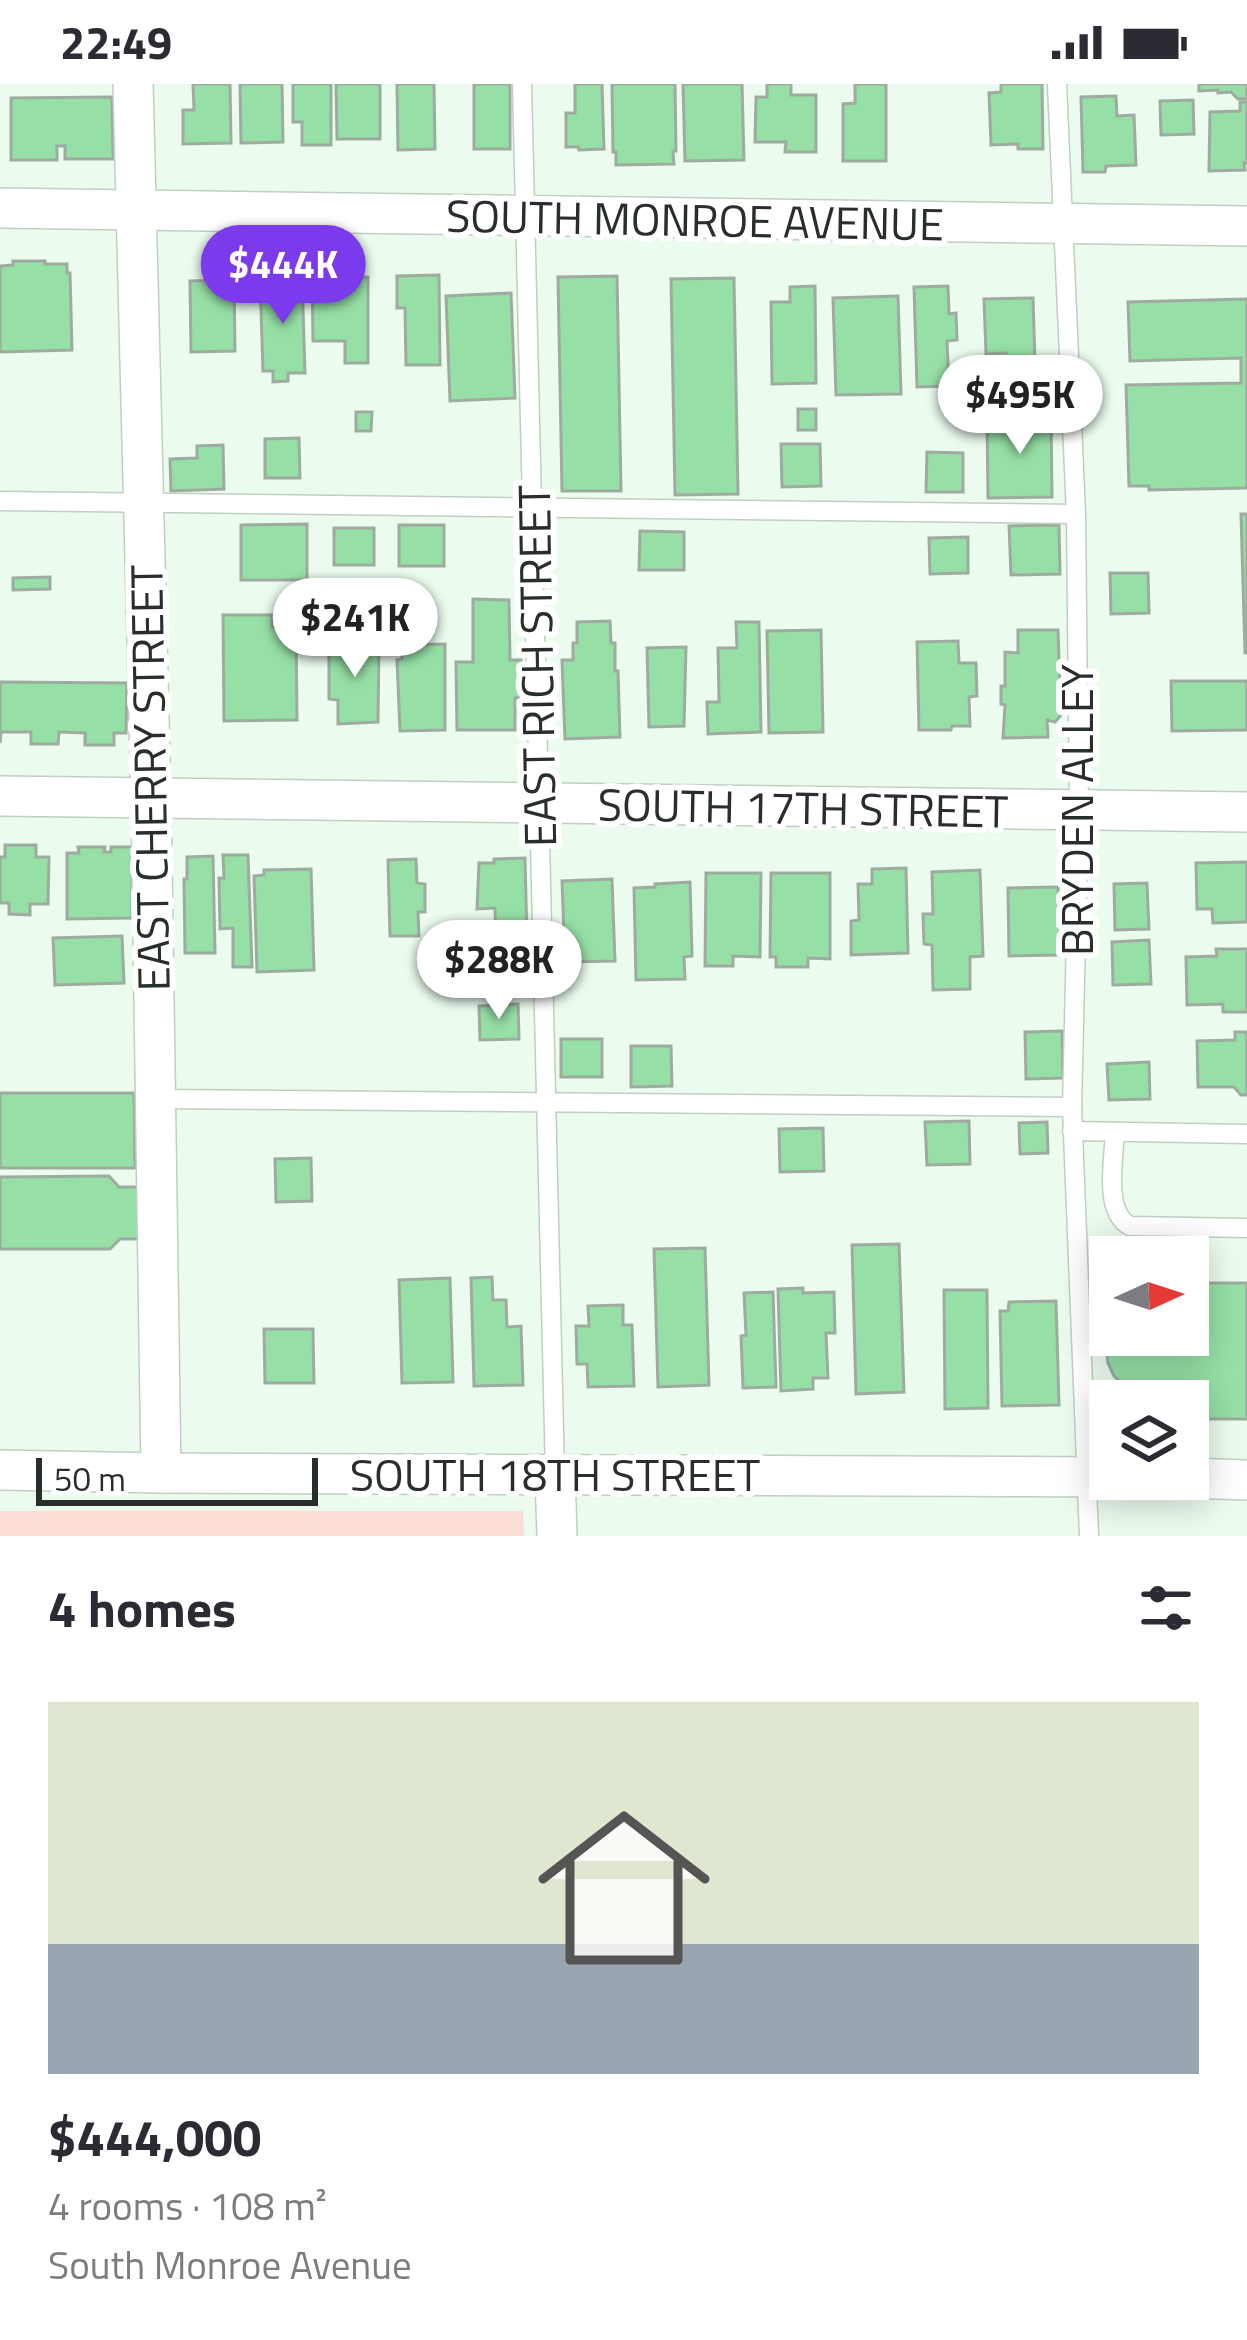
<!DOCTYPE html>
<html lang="en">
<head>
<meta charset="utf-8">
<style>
	:root { --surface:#fff; --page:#f2f2f3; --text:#2b2b33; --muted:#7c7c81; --line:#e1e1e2; --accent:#7c3aed }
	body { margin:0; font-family:"Titillium Web",sans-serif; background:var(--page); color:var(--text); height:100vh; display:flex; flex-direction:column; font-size:45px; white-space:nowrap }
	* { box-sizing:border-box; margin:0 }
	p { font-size:39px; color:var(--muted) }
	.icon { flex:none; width:66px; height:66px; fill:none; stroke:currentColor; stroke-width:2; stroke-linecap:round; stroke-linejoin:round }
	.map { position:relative; height:1452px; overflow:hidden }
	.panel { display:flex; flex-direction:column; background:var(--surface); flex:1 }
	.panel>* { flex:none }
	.needle { width:78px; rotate:87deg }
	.tools { position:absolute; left:1089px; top:1152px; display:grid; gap:24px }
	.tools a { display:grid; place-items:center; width:120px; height:120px; border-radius:0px; background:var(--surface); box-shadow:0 6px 30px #0003; font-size:60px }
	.scale { position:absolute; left:36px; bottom:30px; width:282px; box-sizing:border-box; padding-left:12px; border:6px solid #282e29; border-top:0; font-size:33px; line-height:42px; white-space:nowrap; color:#282e29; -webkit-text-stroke:9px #fff; paint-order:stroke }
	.price { position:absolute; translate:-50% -102px; padding:0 27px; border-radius:42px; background:#fff; color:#222; font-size:39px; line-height:78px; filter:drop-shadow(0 3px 6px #0008) }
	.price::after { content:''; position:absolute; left:50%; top:72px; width:36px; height:27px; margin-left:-18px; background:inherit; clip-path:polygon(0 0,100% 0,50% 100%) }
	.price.active { background:var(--accent); color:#fff }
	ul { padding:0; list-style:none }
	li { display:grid; align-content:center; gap:24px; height:636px; padding:0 48px }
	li+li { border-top:3px solid var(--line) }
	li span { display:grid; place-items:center; height:372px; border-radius:0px; color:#555 }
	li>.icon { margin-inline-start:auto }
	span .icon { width:216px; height:216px; fill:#fffc; stroke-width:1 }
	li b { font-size:51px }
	h2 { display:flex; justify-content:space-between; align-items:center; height:144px; padding:0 48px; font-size:51px }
	.status { display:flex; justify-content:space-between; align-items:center; height:84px; padding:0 60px; background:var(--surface); direction:ltr }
	.status svg { height:33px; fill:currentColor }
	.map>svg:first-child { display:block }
	.green { fill:#fcdcd7 }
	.building { fill:#96dfa6; stroke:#9eaca0; stroke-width:3 }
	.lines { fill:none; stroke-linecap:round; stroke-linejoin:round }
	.service-casing { stroke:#c0cfc2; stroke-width:21 }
	.minor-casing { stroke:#c0cfc2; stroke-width:42 }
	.service { stroke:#fff; stroke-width:18 }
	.minor { stroke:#fff; stroke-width:39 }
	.labels { text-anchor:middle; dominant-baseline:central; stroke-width:12; stroke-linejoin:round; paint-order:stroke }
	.street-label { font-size:45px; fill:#282e29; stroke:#fff }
</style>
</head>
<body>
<div class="status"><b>22:49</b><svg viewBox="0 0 49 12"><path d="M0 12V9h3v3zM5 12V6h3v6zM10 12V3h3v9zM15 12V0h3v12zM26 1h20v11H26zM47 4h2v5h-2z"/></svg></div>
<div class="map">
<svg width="1247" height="1452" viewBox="0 0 1247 1452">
	<rect width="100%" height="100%" fill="#ebfbee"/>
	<path class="green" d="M0,1427H523L524,1452H0Z"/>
	<g class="building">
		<path d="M193,0H230L231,59L183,60V26H194Z"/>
		<path d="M240,0H282L283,58L241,59Z"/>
		<path d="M293,0H331V61H302V38H293Z"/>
		<path d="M336,0H380V55H337Z"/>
		<path d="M397,0H434L435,65L398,66Z"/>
		<rect x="474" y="0" width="36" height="65"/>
		<path d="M575,0H602L604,65L579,66L578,63H566V29H575Z"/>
		<path d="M612,0H675L676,67H673L674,80L616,81V68H613Z"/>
		<path d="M683,0H742L744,76L685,77Z"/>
		<path d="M767,0H791V11H816V68H785L786,58H755L756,13H767Z"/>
		<path d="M855,0H886V77H843V20L855,19Z"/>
		<path d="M1001,0H1042L1043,65H1018V60L991,61L989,9L1001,8Z"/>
		<path d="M1199,0H1247V15H1238L1231,8L1218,9V6L1199,7Z"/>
		<path d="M1116,12L1117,32L1134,31L1136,81L1106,82L1105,88H1083L1081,13Z"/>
		<path d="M112,13L113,75H65V62H57V76H11V14Z"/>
		<path d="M1193,16L1194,50L1161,51L1160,17Z"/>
		<path d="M1240,18H1247V79H1244L1245,86L1209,87L1210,28L1240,27Z"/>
		<path d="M13,177H45V180H67V189H70L72,266L0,268V182L13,181Z"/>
		<path d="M439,191L440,281H406L405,224H397V192Z"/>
		<path d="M617,192L621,407H562L558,193Z"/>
		<path d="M302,193L305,289H288V297L273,298V287H263L260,195Z"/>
		<path d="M368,193V279H345V257H313L312,194Z"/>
		<path d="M734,194L738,410L675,411L671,195Z"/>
		<path d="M234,196L235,267L191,268L190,197Z"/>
		<path d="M815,202L816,299L772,300L771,218H790V203Z"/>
		<path d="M948,202L949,230L956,229L957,256L947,257L949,302L917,303L914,203Z"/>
		<path d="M511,209L515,314L450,317L446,212Z"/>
		<path d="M898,212L901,310L836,311L833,214Z"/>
		<path d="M1033,214L1035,279L1006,281V269L986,270L984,215Z"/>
		<path d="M1247,215V404L1149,406V402H1129L1126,301L1241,299V274L1130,277L1128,218Z"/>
		<rect x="798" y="325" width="18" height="21"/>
		<path d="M356,328H372L371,347H356Z"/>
		<path d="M1051,332L1052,413L988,414L987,333Z"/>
		<path d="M299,354L300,394H265V355Z"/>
		<path d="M781,360H820L821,402L782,403Z"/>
		<path d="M223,361L224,405L171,407L170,375L197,374V362Z"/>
		<path d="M927,368L963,369V408H926Z"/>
		<path d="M1241,430H1247V569H1245Z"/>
		<path d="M307,440V496H241V441Z"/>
		<rect x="399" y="441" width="45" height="41"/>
		<path d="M1059,441L1060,490L1011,491L1009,442Z"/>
		<rect x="334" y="444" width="40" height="37"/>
		<path d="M640,447L684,448V486H639Z"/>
		<path d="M968,453V489L930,490L929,454Z"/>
		<path d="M1110,489H1148L1149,529L1111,530Z"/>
		<path d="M50,493V505L13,506V494Z"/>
		<path d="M473,515L509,516L510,576H521V614H515V646H457L456,578H473Z"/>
		<path d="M223,531H272V543L296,542L297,636L224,637Z"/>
		<path d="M610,537L611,559H615V587H618L620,653L565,655L562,576H573V559H577V538Z"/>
		<path d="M736,538H759L761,648L708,650L707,618H719L718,564H737Z"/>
		<path d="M821,546L823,648L769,649L767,547Z"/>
		<path d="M1018,546H1058L1061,631L1055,638L1047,636L1048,653L1003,654L1005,621L1001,620V602H1005V568L1018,569Z"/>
		<path d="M342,556H379L378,638L338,640V616L329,615V559H342Z"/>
		<path d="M958,557L959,579H976L977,612L969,613L970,642H952L951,646H919L917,558Z"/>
		<path d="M445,560V646L400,647L397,576L402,575V561Z"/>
		<path d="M686,563L684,642L649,643L647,564Z"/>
		<path d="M1171,597H1247V646L1172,647Z"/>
		<path d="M0,598L127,599L126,649H114V661H85V649L59,648L58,660H31V648H1L0,659Z"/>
		<path d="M5,761H36V773H49L48,820H30V831L9,830V819H0V773H5Z"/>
		<path d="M78,763H105L104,768H111V763H132V834L67,835V769H79Z"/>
		<path d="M223,771H248L252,883H233V844L220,845L219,794H224Z"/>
		<path d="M213,772L215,869H185L184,795H187V773Z"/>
		<path d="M525,774L527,856L496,857L495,824L477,825L479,779H494V775Z"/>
		<path d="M416,775L417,799L425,800V828H418L419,852H390L388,776Z"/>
		<path d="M1247,778V838L1213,839L1212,825H1197L1196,779Z"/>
		<path d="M906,784L908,869L851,871V837L859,836L858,800H872V785Z"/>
		<path d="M311,785L314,886L257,888L254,792L264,791V786Z"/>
		<path d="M980,786L983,872L970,873V905L933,906L932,861L924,860L923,830H933L932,788Z"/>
		<path d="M706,789H761L760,873L733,872V882H705Z"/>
		<path d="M771,789H830V875L808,874V883H776V873H770Z"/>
		<path d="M612,795L615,877L565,878L562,797Z"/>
		<path d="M690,798L692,872L684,873L685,895L636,896L634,804L655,803V800Z"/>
		<path d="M1147,799L1149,845L1115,846L1114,800Z"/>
		<path d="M1058,803L1060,871L1009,872L1008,804Z"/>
		<path d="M122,852L124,899L55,901L53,854Z"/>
		<path d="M1149,856L1151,900L1113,901L1112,858Z"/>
		<path d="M1216,865H1247V928H1223V920L1187,921L1186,873L1217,872Z"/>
		<path d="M518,920L519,955L480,956L479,922Z"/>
		<path d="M1062,947L1063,994L1026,995L1025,948Z"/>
		<path d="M1235,948H1247V1011H1241L1234,1003H1198L1197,957L1235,956Z"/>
		<rect x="561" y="955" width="41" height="38"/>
		<path d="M631,962H671L672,1002L631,1003Z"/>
		<path d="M1149,978L1150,1015L1109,1016L1107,980Z"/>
		<path d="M0,1009H134L135,1084H0Z"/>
		<path d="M969,1037L970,1080L927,1081L925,1038Z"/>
		<path d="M1047,1038L1048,1069L1020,1070L1019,1039Z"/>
		<path d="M823,1044L824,1087L780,1088L779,1045Z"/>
		<path d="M311,1074L312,1117L276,1118L275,1075Z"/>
		<path d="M109,1092L119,1103H139V1155H120L110,1165H0V1093Z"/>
		<path d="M899,1160L904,1308L856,1310L852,1161Z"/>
		<path d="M705,1164L709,1301L658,1303L654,1165Z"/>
		<path d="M1188,1191H1193L1192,1199H1247V1335H1200L1195,1342H1188V1317H1124L1125,1302L1114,1292L1108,1279L1105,1251L1110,1238V1251H1188Z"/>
		<path d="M492,1193L493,1216H506L507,1243L521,1242L523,1301L474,1302L471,1194Z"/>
		<path d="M450,1194L453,1298L402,1299L399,1196Z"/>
		<path d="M803,1204V1209L834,1208L835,1249H826L828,1294H813V1305L781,1307L778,1205Z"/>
		<path d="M944,1206H987L988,1324L945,1325Z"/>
		<path d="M773,1208L776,1303L743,1304L741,1252L746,1251L744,1209Z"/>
		<path d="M1056,1217L1059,1321L1002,1322L1000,1227H1008L1009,1218Z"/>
		<path d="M623,1221V1241H632L634,1302L588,1303L587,1280H577L576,1242H589L588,1222Z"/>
		<path d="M264,1245H313L314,1299H265Z"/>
	</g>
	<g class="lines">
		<defs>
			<g id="service">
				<path d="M522,0L555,1390"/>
				<path d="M1057,0L1076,430L1079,727L1072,1023L1089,1452"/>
				<path d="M0,417L1076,430"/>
				<path d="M156,1015L1072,1023"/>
				<path d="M1072,1047L1247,1050"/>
				<path d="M1115,1048C1114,1075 1103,1128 1130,1142L1247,1144"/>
			</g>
			<g id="minor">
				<path d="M133,0L151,713L161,1389"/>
				<path d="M0,124L1247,142"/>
				<path d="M0,712L1247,728"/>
				<path d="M0,1386L161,1389L1110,1393"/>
				<path d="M555,1390L557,1452"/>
				<path d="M1188,1394L1247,1396"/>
			</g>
		</defs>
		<use href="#service" class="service-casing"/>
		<use href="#minor" class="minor-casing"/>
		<use href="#service" class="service"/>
		<use href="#minor" class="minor"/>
	</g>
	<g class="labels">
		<g class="street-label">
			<text transform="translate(695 135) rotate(1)">SOUTH MONROE AVENUE</text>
			<text transform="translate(536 582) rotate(-91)">EAST RICH STREET</text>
			<text transform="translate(149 694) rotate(-91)">EAST CHERRY STREET</text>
			<text transform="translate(803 723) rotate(1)">SOUTH 17TH STREET</text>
			<text transform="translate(1076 726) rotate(-90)">BRYDEN ALLEY</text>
			<text x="555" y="1390">SOUTH 18TH STREET</text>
		</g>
	</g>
</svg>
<div class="tools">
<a><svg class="needle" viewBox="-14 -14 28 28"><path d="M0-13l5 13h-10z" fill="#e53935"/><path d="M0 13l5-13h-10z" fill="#7c7c81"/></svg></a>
<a><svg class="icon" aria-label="layers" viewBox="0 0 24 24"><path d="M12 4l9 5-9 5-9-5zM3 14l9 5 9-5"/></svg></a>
</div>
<div class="scale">50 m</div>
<b class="price active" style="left:283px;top:243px">$444K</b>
<b class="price" style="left:1020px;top:373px">$495K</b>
<b class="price" style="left:355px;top:596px">$241K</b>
<b class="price" style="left:499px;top:938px">$288K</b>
</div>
<section class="panel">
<h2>4 homes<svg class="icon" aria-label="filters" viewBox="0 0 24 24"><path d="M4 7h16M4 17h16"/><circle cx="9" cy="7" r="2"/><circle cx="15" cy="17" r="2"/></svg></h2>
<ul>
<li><span style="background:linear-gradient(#dfe7d0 65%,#9aa5b1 0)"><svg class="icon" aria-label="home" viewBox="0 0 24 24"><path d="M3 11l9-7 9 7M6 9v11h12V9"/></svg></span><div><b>$444,000</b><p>4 rooms · 108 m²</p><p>South Monroe Avenue</p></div></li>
</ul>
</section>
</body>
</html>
